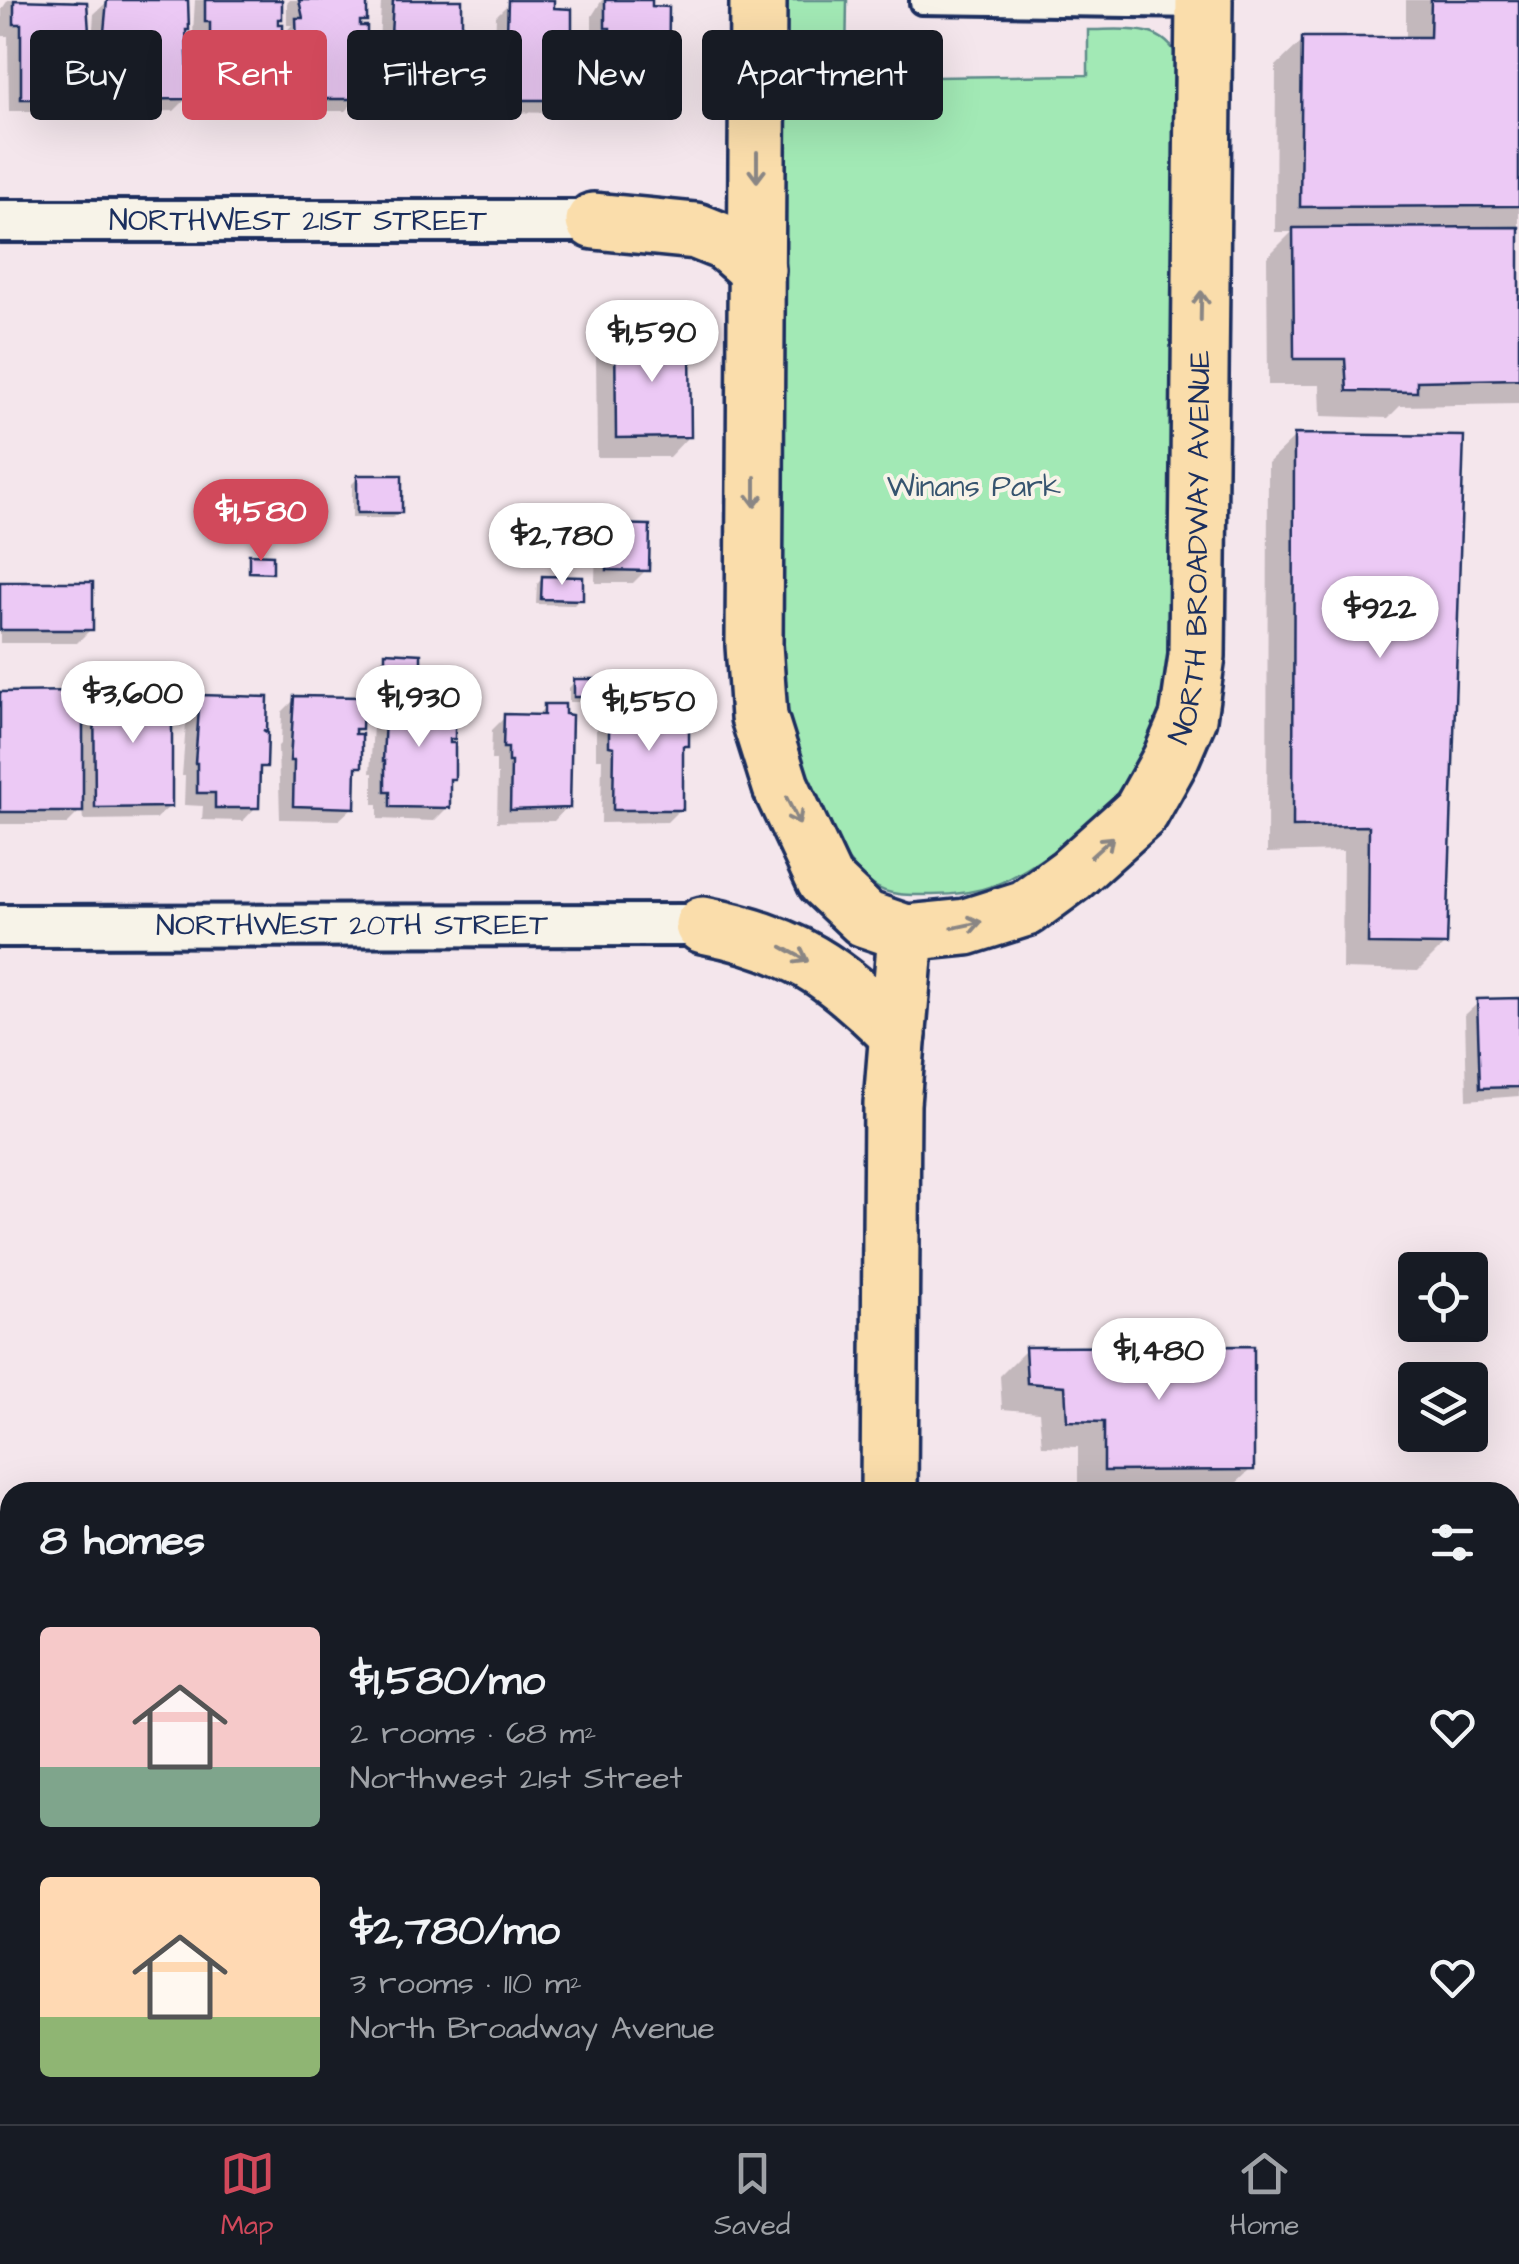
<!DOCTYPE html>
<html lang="en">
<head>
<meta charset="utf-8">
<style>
	:root { --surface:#171b24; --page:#242831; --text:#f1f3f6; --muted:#9ea1a6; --line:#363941; --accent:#d1495b }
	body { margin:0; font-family:"Architects Daughter",sans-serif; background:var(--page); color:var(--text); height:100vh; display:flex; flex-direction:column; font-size:38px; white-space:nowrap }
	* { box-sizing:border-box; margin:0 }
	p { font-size:32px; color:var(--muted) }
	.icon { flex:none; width:55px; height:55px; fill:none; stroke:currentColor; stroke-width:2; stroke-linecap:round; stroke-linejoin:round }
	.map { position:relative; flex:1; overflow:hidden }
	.sheet { position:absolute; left:0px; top:1482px; width:1520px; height:642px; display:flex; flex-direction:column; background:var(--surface); border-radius:30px 30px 0 0; box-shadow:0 10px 40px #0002 }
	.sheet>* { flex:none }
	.guide { position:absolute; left:30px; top:30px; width:1000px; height:90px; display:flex; gap:20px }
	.fabs { position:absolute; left:1398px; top:1252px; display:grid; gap:20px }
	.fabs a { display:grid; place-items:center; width:90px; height:90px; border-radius:10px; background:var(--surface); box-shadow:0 10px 40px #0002; font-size:50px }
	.price { position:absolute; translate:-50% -85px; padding:0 22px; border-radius:35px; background:#fff; color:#222; font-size:32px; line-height:65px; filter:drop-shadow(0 2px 5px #0008) }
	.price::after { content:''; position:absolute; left:50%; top:60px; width:30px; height:22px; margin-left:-15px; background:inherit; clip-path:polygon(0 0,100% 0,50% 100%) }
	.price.on { background:var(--accent); color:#fff }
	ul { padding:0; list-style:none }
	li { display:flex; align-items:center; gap:30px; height:250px; padding:0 40px }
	li span { display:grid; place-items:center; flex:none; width:280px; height:200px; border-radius:10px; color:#555 }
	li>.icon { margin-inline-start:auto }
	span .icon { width:120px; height:120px; fill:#fffc; stroke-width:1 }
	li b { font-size:42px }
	h2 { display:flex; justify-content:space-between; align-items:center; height:120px; padding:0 40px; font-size:42px }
	.tag { padding:0 35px; border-radius:10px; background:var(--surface); box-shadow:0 10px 40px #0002; font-size:35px; line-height:90px }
	.tag.on { background:var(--accent); color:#fff }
	.dock { display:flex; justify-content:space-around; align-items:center; height:140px; border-top:2px solid var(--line); background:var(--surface); font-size:28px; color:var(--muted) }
	.dock a { display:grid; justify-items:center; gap:5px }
	.dock .on { color:var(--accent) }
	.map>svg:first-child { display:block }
	.green { fill:#a2e9b5; stroke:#5e8c8a; stroke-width:2.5 }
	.shadow { fill:#0003 }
	.building { fill:#ecc9f5; stroke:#1b2f5e; stroke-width:2.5 }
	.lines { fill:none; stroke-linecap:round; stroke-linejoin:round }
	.service-casing { stroke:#1b2f5e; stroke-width:28 }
	.minor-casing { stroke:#1b2f5e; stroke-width:48 }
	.primary-casing { stroke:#1b2f5e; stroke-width:62 }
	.service { stroke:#f7f3e8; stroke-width:20 }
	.minor { stroke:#f7f3e8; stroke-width:40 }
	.primary { stroke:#faddab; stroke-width:55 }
	.oneway { stroke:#8a8684 }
	.labels { text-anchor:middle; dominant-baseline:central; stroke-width:8; stroke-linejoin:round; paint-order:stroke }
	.street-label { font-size:30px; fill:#1b2f5e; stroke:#f7f3e8 }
	.park-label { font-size:30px; fill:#36546f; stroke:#f7f3e8 }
</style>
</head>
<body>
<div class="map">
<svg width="1519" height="2124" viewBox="0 0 1519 2124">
	<rect width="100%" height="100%" fill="#f4e6ec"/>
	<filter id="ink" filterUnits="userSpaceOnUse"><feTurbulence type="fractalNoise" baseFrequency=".01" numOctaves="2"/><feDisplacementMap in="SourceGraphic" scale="20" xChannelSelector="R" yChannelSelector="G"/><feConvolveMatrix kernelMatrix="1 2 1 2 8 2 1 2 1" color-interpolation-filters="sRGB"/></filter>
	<g filter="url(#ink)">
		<path class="green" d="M781,0H847L846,65L855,66L856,78L1088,75V30C1122,30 1164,22 1179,60L1168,690C1147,763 1113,810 1051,853C1009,882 984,895 932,895C913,895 890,897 873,885C823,849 793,748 780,689Z"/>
		<g class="shadow">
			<path d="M8,0H70L85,98L71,111H9L8,36H2V9Z"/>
			<path d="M195,0H279L280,18L272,26L281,37L292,25H287V3L290,0H364V20L356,28L365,57L359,63L358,98L345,111H287L284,54L274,65V83L261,97H244L236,105L194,106L193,53L197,49V34H193Z"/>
			<path d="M384,0H459V57L452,65V98L439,111H399V96H382L380,65H378L381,3Z"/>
			<path d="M602,0H643L666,98L652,112L598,113L597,41H592V16Z"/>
			<path d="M1406,0H1519V404L1400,406L1388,418L1321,416L1320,385H1268L1267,257L1292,232H1275L1276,66L1303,40H1406Z"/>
			<path d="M108,1L183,33L187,98L174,111L95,112L94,61L98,57V44H92L94,14Z"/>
			<path d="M509,3L569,99L556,113L501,112V97H495V63L501,57V45H495L496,16Z"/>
			<path d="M616,332L668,347L689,436L669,457H597L596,352Z"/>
			<path d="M1295,437L1445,944L1418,971L1342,969L1343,851L1267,853L1268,463Z"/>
			<path d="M358,478L399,512L393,518H352V484Z"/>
			<path d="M609,526L646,570L633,583H595L596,540Z"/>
			<path d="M543,578L580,599L574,605L536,604L537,584Z"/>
			<path d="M0,584L91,629L77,643H0Z"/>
			<path d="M386,655L419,683L412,690L380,691V661Z"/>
			<path d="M575,681L596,696L590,702H569V688Z"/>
			<path d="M95,688L170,806L156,819L83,820L82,809L67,824H0V695L80,703Z"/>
			<path d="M201,697L264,730L262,732L264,766L257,773L256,807L243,821L202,820L203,806L184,805L185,776H182L187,711Z"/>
			<path d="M387,698L453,738L446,745L452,778L448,782V807L434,821L378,819V804H373V773H370L374,711Z"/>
			<path d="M295,699L360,728L351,737L359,765L353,772V807L339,820L280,819L278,746L281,743L282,712Z"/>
			<path d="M610,703L687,745L680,751V809L667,822L601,823L602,759H596V717Z"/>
			<path d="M545,707L567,807L554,821L497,822L498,774H496V760H491L492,730L506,716L535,717Z"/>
			<path d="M1519,1001V1096L1467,1100L1465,1015L1479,1002Z"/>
			<path d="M1026,1350L1251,1469L1227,1492H1078V1447L1042,1446L1039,1412L1002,1409L1000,1376Z"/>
			<path d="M1519,1717V2124H1184V2115H1510V1718Z"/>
			<rect x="530" y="2115" width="143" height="9"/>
		</g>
		<g class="building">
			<path d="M14,0L87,2L90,47H87V99H21V24H14Z"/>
			<path d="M107,0H188L189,30H186L189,99L107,100V45H110V32H104Z"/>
			<path d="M205,0H282V19H278V24H283V58L276,59L277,84L252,85V93H207L206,37H210V22H205Z"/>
			<path d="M299,0H367V21H360V26H367V58H361V99H299L296,18H303Z"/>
			<path d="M393,0H462V58H455V99H411V84H394L393,52H390Z"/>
			<path d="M508,0H554V8L572,9V100H513V84H508V47H513V32L507,33Z"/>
			<path d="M605,0H652V6L669,7L668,100H611L610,28H605Z"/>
			<path d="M1431,0H1519V206L1300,207L1302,37H1430Z"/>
			<path d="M1519,227V379L1417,381V392L1347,391L1345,359H1294L1293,228Z"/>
			<path d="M615,329H671V344H690L691,437L616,438Z"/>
			<path d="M1294,434L1464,436L1447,945L1368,944L1369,826L1293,827Z"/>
			<rect x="357" y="475" width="45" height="38"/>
			<path d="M608,524L650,525L649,571L607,570Z"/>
			<path d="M249,554L273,555V573L249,572Z"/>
			<path d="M542,576L583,577V600L541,599Z"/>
			<rect x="0" y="582" width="93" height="48"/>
			<path d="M385,652L421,654V684L385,686Z"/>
			<rect x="574" y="679" width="24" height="18"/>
			<path d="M94,685H172V807L95,808Z"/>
			<path d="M83,691V812H0V692Z"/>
			<path d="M200,695L268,697L267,731L263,730L268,733L267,767H260L259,808H215V793H197V763H195Z"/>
			<path d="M386,695L455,696V739H450V743H455V779H450V808L390,807V792H385V761H383Z"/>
			<path d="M294,696L363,697L362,729H355V734H362V767H356L355,808L293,806L294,761H290Z"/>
			<path d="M609,701L689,702V746H683V810H613L614,747L609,746Z"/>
			<path d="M544,704H565V714L572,715L570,808L510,810L511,762H508V748H503L504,714L544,715Z"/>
			<path d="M1519,998V1087L1480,1088L1477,999Z"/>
			<path d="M1254,1346V1470L1104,1471V1422L1067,1421L1065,1386L1027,1383L1025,1347Z"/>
			<path d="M1510,1715H1519V2124H1208L1209,2115H1510Z"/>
			<rect x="556" y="2115" width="120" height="9"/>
		</g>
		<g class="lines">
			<defs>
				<g id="service">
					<path d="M921,0V3L1202,7"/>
					<path d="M1510,1628H1519"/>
					<path d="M734,2124V2115"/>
					<path d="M1053,2124L1054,2115"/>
				</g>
				<g id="minor">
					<path id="s1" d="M0,221H594"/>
					<path id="s2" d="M0,926L703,925"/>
					<path d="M0,1632H10"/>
				</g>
				<g id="primary">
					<path id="s3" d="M758,0L754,645L759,717L781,787L825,881L865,919L906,933L966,927L1026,908L1071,875L1141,812L1170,760L1188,718L1197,656L1204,0"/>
					<path d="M594,221L696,231L726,243L757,270"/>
					<path d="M703,925C793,942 835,971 898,1035"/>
					<path d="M889,1492L892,1104L906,933"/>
					<path d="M885,2124V2115"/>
				</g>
			</defs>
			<use href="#service" class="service-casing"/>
			<use href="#minor" class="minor-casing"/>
			<use href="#primary" class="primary-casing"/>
			<use href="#service" class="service"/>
			<use href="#minor" class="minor"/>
			<use href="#primary" class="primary"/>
		</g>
		<defs><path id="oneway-shaft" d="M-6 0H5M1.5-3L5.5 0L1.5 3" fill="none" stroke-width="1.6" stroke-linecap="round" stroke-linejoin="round" transform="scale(2.5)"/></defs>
		<g class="oneway">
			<use href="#oneway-shaft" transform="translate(757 167) rotate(90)"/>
			<use href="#oneway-shaft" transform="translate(1201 306) rotate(-89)"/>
			<use href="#oneway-shaft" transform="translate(755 492) rotate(90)"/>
			<use href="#oneway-shaft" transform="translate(793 811) rotate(64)"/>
			<use href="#oneway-shaft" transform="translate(1102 847) rotate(-42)"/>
			<use href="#oneway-shaft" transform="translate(967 925) rotate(-12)"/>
			<use href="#oneway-shaft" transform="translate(795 954) rotate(29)"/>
		</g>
	</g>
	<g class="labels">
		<g class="street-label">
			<text stroke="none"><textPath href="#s1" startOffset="298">NORTHWEST 21ST STREET</textPath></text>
			<text stroke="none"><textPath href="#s3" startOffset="1542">NORTH BROADWAY AVENUE</textPath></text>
			<text stroke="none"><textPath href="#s2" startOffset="352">NORTHWEST 20TH STREET</textPath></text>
		</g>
		<g class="park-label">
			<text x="974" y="487">Winans Park</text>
		</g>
	</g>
</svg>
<div class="fabs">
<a><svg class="icon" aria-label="locate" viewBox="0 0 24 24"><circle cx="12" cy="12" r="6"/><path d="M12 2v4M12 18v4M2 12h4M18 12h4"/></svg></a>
<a><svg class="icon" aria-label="layers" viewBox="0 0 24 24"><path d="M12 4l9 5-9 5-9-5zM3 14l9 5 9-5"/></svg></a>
</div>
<b class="price" style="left:652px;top:385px">$1,590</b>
<b class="price on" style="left:261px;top:564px">$1,580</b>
<b class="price" style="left:562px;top:588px">$2,780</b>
<b class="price" style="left:1380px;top:661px">$922</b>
<b class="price" style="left:133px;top:746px">$3,600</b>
<b class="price" style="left:419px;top:750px">$1,930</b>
<b class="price" style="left:649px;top:754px">$1,550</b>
<b class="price" style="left:1159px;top:1403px">$1,480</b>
<div class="guide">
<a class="tag">Buy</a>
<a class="tag on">Rent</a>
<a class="tag">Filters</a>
<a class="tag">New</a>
<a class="tag">Apartment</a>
</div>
<section class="sheet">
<h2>8 homes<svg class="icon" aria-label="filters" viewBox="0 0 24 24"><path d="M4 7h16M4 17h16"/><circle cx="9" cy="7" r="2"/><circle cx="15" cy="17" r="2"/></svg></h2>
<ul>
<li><span style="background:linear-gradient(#f6c9c9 70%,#7fa58c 0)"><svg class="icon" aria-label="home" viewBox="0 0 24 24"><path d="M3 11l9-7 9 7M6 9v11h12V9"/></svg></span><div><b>$1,580/mo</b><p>2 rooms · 68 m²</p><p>Northwest 21st Street</p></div><svg class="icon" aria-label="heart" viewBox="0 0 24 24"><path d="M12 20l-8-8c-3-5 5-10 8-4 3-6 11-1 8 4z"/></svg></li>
<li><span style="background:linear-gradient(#ffd9b3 70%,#8fb573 0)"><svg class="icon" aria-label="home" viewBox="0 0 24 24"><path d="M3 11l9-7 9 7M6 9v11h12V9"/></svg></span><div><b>$2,780/mo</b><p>3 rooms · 110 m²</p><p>North Broadway Avenue</p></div><svg class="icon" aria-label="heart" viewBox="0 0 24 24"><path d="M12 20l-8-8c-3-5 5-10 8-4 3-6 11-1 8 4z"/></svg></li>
</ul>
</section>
</div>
<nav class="dock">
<a class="on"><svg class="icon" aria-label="map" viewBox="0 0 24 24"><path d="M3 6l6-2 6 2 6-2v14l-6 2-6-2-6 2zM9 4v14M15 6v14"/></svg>Map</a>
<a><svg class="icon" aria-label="saved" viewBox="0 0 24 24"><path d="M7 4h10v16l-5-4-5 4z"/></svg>Saved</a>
<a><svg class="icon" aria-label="home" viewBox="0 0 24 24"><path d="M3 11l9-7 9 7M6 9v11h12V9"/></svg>Home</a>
</nav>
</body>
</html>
